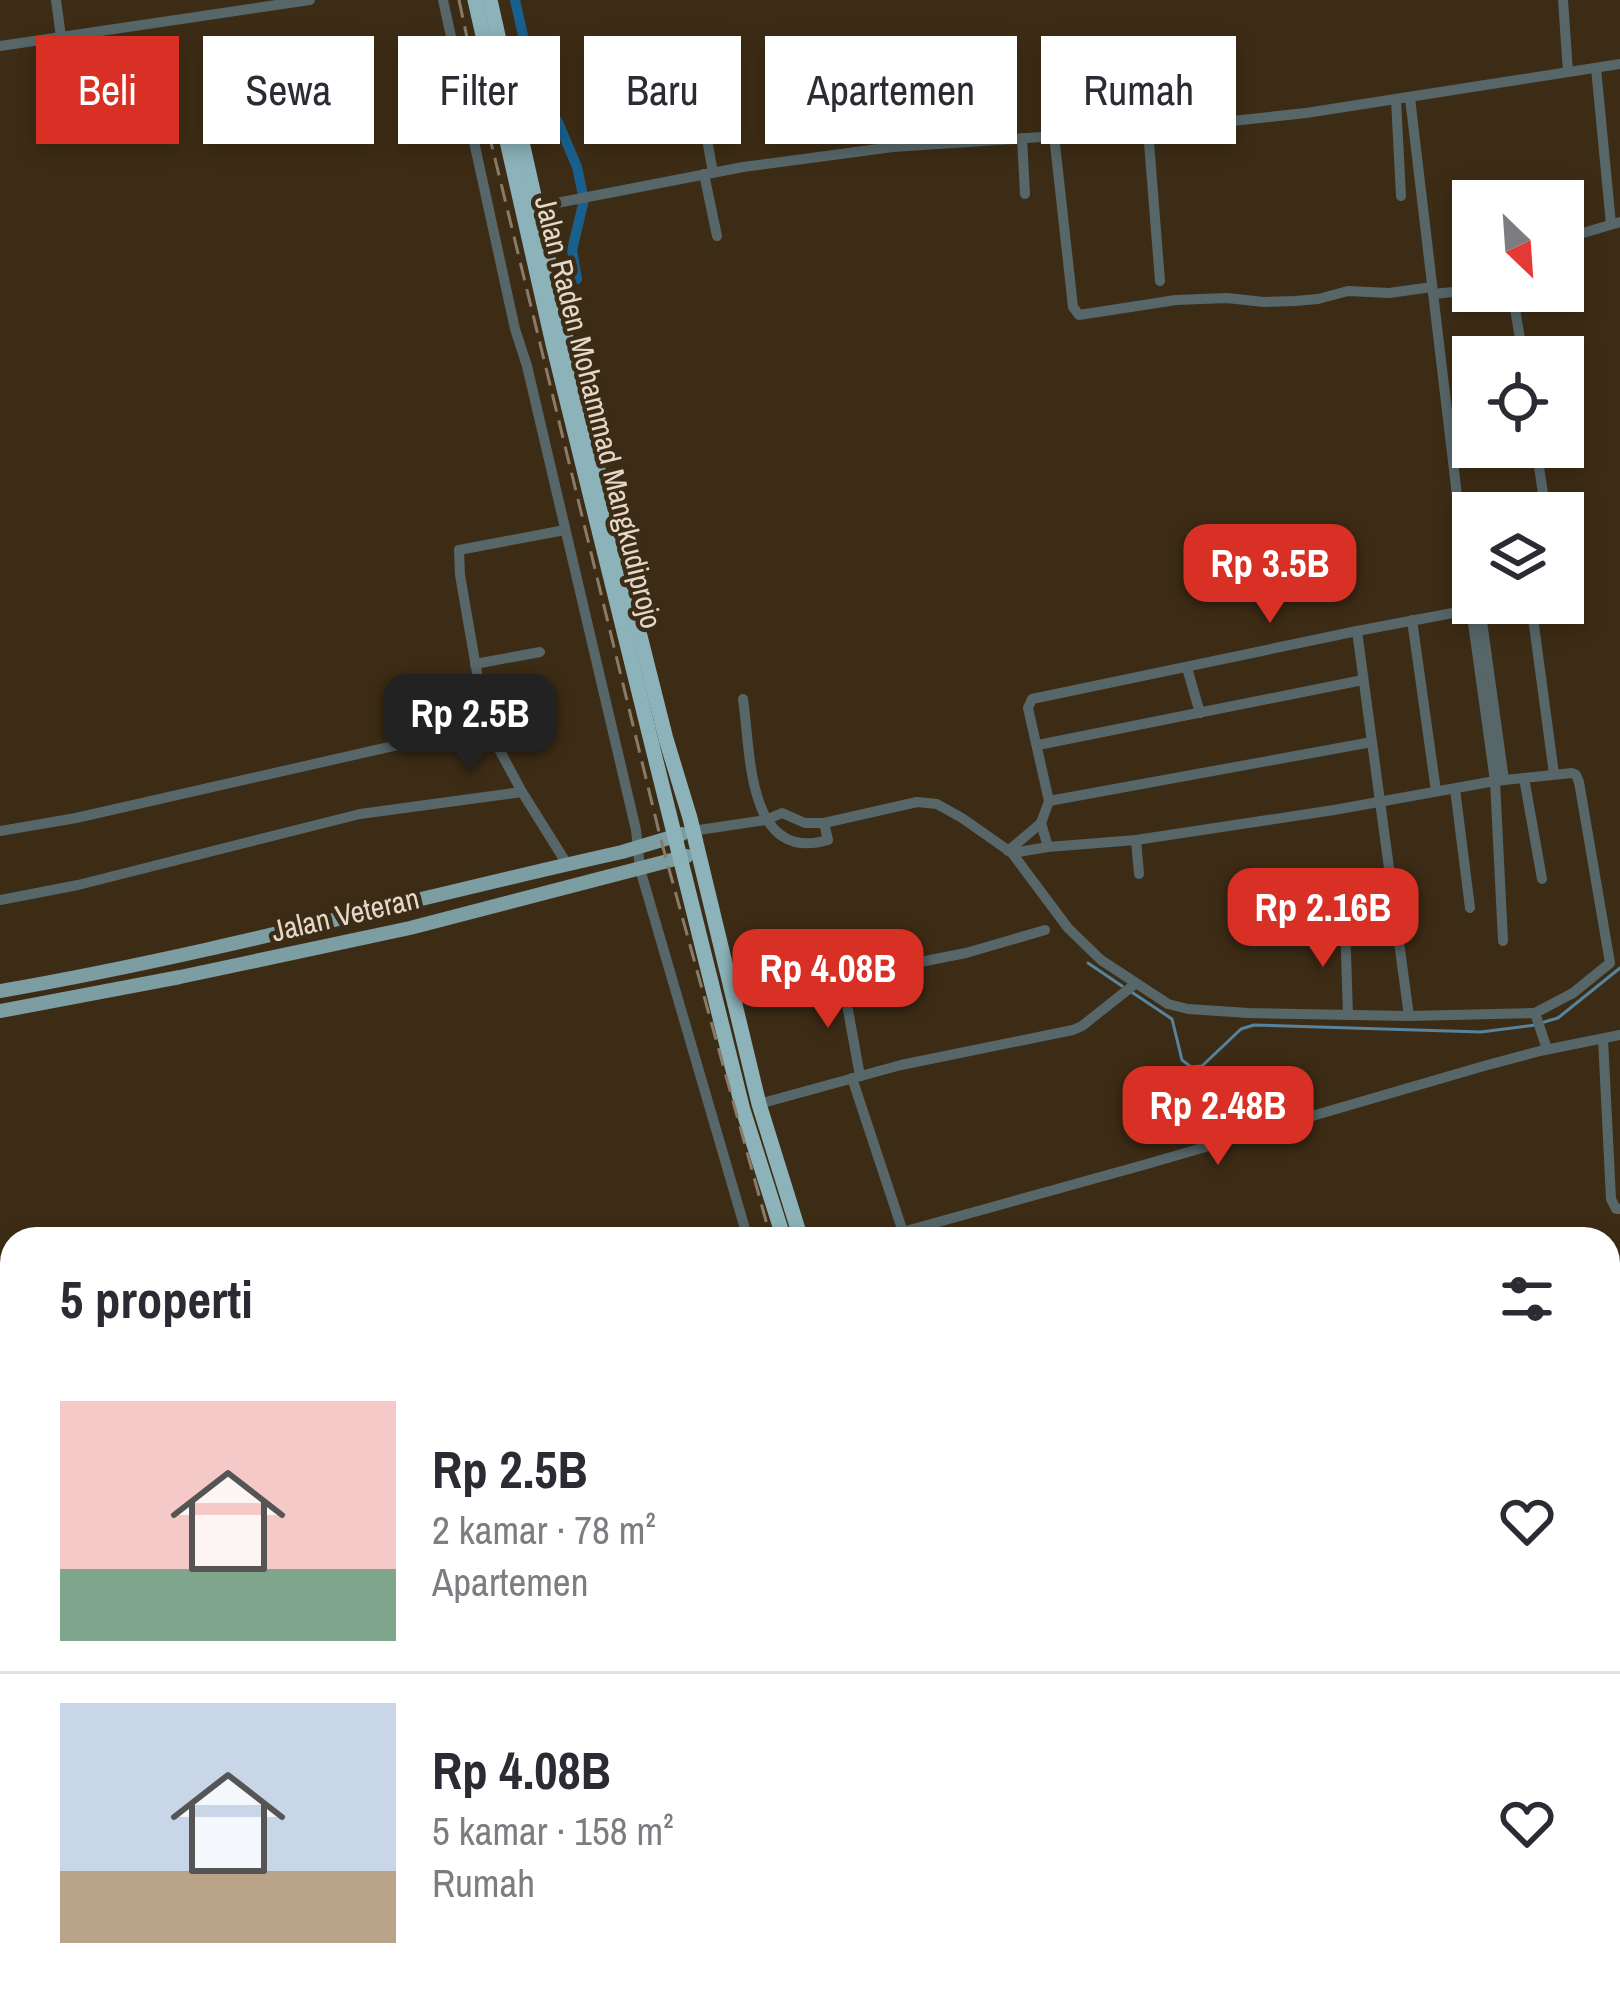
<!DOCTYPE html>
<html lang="id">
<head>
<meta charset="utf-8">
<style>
	:root { --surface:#fff; --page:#f2f2f3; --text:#2b2b33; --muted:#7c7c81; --line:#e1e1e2; --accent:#d93025 }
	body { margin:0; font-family:"Archivo Narrow",sans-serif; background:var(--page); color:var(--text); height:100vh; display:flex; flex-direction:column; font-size:45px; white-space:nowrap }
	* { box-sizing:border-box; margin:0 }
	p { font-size:39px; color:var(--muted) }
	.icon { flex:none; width:66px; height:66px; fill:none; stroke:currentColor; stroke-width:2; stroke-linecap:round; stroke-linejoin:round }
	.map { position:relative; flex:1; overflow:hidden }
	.sheet { position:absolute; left:0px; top:1227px; width:1620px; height:771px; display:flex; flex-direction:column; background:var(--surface); border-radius:36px 36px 0 0; box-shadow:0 6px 18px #0003 }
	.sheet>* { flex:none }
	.top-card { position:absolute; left:36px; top:36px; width:1548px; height:108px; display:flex; gap:24px }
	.needle { width:78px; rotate:155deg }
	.fabs { position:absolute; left:1452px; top:180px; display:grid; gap:24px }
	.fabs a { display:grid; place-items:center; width:132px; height:132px; border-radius:0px; background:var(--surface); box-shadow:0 6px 18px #0003; font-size:60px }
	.price { position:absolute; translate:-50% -102px; padding:0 27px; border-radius:24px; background:var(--accent); color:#fff; font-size:39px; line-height:78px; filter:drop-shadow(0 3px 6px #0008) }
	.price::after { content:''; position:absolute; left:50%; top:72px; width:36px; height:27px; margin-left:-18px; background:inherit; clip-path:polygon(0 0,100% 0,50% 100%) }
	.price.current { background:#222; color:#fff }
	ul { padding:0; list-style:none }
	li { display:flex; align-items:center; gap:36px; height:300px; padding:0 60px }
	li+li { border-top:3px solid var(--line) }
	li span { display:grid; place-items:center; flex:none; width:336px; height:240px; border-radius:0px; color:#555 }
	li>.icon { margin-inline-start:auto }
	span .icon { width:144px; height:144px; fill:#fffc; stroke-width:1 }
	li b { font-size:51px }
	h2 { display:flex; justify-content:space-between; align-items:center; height:144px; padding:0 60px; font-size:51px }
	.tag { padding:0 42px; border-radius:0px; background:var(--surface); box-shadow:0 6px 18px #0003; font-size:42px; line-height:108px }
	.tag.current { background:var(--accent); color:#fff }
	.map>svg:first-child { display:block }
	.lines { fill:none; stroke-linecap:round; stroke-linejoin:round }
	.stream { stroke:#56849f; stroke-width:3 }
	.canal { stroke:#1a608d; stroke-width:10 }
	.minor { stroke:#576769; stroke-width:10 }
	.major { stroke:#7c9da2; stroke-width:14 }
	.highway { stroke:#8bb3b9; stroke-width:15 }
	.rail { stroke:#8a7b69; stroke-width:3; stroke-dasharray:18 9; stroke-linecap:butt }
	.labels { text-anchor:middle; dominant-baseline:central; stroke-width:9; stroke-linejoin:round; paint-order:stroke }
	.street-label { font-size:30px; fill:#e3d8ca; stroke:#3d2c15 }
</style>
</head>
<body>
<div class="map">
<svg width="1620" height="1996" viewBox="0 0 1620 1996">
	<rect width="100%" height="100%" fill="#3d2c15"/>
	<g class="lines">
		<g class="stream">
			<path d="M1088,963L1122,986"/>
			<path d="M1130,991L1172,1019L1182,1060L1191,1067L1202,1066L1241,1029L1254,1025L1481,1032L1535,1025"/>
			<path d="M1544,1022L1558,1018L1620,968"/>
			<path d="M1608,1963L1620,1958"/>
			<path d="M1533,1996L1554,1986"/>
		</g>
		<path class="canal" d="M515,0L537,98L558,122L577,167L584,200L572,250L577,279"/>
		<g class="minor">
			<path d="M56,0L61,37"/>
			<path d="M443,0L515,329L527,366L636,830L640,869L748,1239"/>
			<path d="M1563,0L1568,72"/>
			<path d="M0,46L310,0"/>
			<path d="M913,54L916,145"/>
			<path d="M1596,68L1611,224"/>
			<path d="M699,94L713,173"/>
			<path d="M1410,98L1467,580L1495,781L1503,941"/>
			<path d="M1396,100L1401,196"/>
			<path d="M1148,130L1160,281"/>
			<path d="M1054,135L1073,307L1079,315L1176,300L1227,298L1264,302L1295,301L1318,299L1348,291L1389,293L1432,287"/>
			<path d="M1022,138L1025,194"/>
			<path d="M704,174L717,236"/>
			<path d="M536,207L743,167L893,147L1148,130L1306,113L1620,64"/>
			<path d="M1566,238L1620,222"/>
			<path d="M1569,238L1579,279L1575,307"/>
			<path d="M1512,291L1523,357"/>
			<path d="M1433,294L1473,290"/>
			<path d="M1536,447L1546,513"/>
			<path d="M565,530L459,550L460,575L486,725L522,792L567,864"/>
			<path d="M1531,603L1554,774"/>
			<path d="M1480,607L1504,780"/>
			<path d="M1412,620L1436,791"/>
			<path d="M1357,631L1409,1016"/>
			<path d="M475,664L540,652"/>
			<path d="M1187,668L1200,713"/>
			<path d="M743,699C751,751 746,864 828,840L824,823"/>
			<path d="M1038,745L1363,680"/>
			<path d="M1524,778L1542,879"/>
			<path d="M1455,789L1470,908"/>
			<path d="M1049,801L1372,742"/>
			<path d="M0,831L76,818L486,725"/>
			<path d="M692,831L766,820L782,813L805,823H824L917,802L937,804L962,818L1012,853L1068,928L1101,960L1168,1004L1188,1009L1248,1013L1409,1016L1535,1013L1547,1049"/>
			<path d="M1136,840L1139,874"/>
			<path d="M1048,847L1041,823L1049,801L1028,708L1032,699L1357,631L1506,603"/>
			<path d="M1008,851L1041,823"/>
			<path d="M1012,853L1048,847L1136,840L1334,810L1495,781L1572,773L1576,775L1579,782L1610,963L1573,993L1535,1013"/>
			<path d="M0,900L78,885L360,814L522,792"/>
			<path d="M1345,923L1348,1015"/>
			<path d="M842,977L860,1076"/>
			<path d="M798,986L966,953L1045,930"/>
			<path d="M1603,1039L1611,1199L1616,1209H1620"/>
			<path d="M852,1078L903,1232"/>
			<path d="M759,1104L901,1065L1073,1030L1082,1026L1135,984"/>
			<path d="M877,1239L1147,1164L1484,1066L1540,1051L1620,1035"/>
			<path d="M1608,1561L1620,1560"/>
			<path d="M1608,1673L1620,1674"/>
			<path d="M1608,1747L1620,1744"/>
			<path d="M1608,1874L1620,1869"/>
			<path d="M1608,1956L1620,1951"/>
			<path d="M1608,1970L1620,1965"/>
			<path d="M1608,1984L1620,1978"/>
			<path d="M204,1986L206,1996"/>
			<path d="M294,1986L296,1996"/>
			<path d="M547,1986V1996"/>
			<path d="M596,1986L597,1996"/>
			<path d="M674,1986L675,1996"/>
			<path d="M751,1986L753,1996"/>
			<path d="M796,1986L798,1996"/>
			<path d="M997,1986L1000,1996"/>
			<path d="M1133,1986L1135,1996"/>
			<path d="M1492,1986L1494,1996"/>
			<path d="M1514,1996L1536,1986"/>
			<path d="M1548,1996L1572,1986"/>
			<path d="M1580,1996L1603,1986"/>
		</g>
		<g class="major">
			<path d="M0,991C209,955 415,898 622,852L682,834"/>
			<path d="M0,1011L180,977L410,928L687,856"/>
		</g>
		<g class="highway">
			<path d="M475,0L553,344L652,745L743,1110L784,1239"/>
			<path d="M490,0L576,382L666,739L690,818L759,1104L801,1239"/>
			<path d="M1027,1986L1031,1996"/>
			<path d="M1045,1986L1049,1996"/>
		</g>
		<g class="rail">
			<path d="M459,0L478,89L661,840L771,1239"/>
			<path d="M1016,1986L1020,1996"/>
		</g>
	</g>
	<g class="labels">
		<g class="street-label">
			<text transform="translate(599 412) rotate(76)">Jalan Raden Mohammad Mangkudiprojo</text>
			<text transform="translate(345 914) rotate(-13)">Jalan Veteran</text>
		</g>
	</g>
</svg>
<div class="fabs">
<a><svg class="needle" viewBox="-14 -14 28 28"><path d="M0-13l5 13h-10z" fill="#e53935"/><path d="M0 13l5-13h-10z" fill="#7c7c81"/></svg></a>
<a><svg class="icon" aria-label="locate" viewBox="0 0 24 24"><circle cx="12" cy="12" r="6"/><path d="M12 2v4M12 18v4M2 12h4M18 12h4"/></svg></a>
<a><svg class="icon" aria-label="layers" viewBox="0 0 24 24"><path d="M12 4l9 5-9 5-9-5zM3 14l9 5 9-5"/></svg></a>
</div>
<b class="price" style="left:1270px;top:626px">Rp 3.5B</b>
<b class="price current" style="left:470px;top:776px">Rp 2.5B</b>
<b class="price" style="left:1323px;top:970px">Rp 2.16B</b>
<b class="price" style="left:828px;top:1031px">Rp 4.08B</b>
<b class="price" style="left:1218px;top:1168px">Rp 2.48B</b>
<div class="top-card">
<a class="tag current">Beli</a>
<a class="tag">Sewa</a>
<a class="tag">Filter</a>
<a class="tag">Baru</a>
<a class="tag">Apartemen</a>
<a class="tag">Rumah</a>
</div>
<section class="sheet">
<h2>5 properti<svg class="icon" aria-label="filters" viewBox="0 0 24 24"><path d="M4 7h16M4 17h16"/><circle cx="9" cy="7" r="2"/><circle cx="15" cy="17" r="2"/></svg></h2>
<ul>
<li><span style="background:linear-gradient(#f6c9c9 70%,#7fa58c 0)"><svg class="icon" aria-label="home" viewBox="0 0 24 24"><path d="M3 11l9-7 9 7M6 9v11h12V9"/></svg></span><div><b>Rp 2.5B</b><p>2 kamar · 78 m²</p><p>Apartemen</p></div><svg class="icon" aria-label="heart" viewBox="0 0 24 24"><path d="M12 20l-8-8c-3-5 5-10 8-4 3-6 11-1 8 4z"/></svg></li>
<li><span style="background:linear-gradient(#c9d6e8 70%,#b9a48a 0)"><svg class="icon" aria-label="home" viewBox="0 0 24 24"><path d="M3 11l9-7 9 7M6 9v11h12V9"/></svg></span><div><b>Rp 4.08B</b><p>5 kamar · 158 m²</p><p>Rumah</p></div><svg class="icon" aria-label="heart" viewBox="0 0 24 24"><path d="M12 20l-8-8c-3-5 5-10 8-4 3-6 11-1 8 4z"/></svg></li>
</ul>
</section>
</div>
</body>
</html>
